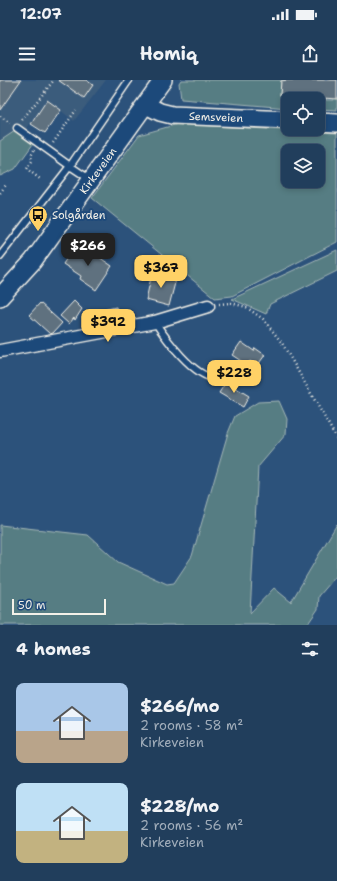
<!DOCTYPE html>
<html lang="en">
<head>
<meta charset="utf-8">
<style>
	:root { --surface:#213e5c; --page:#2d4965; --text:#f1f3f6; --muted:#a2aebb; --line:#3e5772; --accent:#ffd166 }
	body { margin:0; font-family:"Shantell Sans",sans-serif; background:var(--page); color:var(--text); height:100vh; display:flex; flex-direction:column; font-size:15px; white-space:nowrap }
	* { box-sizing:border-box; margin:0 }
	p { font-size:13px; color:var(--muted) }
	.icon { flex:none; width:22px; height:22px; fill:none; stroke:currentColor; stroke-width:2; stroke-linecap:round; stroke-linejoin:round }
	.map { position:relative; height:545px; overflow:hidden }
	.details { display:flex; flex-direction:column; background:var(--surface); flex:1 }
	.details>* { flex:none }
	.controls { position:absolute; left:281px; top:12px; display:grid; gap:8px }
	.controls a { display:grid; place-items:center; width:44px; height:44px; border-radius:8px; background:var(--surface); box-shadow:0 2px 6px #0003,0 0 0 1px var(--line); font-size:20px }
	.scale { position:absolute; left:12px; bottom:10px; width:94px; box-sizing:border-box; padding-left:4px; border:2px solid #f4f1e8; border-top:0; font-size:11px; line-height:14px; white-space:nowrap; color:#f4f1e8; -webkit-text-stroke:3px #1f4a7a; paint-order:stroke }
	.price { position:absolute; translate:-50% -34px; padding:0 9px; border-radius:8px; background:var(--accent); color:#111; font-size:13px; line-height:26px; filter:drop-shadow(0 1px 2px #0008) }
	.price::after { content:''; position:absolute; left:50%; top:24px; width:12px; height:9px; margin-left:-6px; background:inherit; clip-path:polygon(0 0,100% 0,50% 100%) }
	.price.active { background:#222; color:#fff }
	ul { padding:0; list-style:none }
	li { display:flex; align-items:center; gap:12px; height:100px; padding:0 16px }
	li span { display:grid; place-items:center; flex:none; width:112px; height:80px; border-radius:8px; color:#555 }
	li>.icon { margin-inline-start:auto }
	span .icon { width:48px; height:48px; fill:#fffc; stroke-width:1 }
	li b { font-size:17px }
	h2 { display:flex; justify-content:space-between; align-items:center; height:48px; padding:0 16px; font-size:17px }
	.status { display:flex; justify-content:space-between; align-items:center; height:28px; padding:0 20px; background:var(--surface); direction:ltr }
	.status svg { height:11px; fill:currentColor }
	header { display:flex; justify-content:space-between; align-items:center; height:52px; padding:0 16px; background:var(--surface); font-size:18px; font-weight:700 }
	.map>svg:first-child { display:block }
	.built { fill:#3b5b7c }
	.green { fill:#567d83; stroke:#a5b7b6; fill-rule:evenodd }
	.building { fill:#5e717f; stroke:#f4f1e8 }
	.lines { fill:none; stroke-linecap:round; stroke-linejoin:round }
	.service-casing { stroke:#f4f1e8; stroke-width:9 }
	.minor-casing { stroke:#f4f1e8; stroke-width:15 }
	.secondary-casing { stroke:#f4f1e8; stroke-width:20 }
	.path { stroke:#f4f1e8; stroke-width:2.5; stroke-dasharray:1 3; stroke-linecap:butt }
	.service { stroke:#1f4a7a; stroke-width:6 }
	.minor { stroke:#1f4a7a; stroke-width:12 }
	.secondary { stroke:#1f4a7a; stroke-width:17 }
	.labels { text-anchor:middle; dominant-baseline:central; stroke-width:4; stroke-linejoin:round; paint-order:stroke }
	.street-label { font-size:11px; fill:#f4f1e8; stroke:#1f4a7a }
	.poi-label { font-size:11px; fill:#f4f1e8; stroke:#1f4a7a; text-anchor:start }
</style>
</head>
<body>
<div class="status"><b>12:07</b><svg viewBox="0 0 49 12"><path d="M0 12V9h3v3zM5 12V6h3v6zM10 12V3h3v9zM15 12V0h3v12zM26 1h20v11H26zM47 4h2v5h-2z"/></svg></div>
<header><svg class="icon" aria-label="menu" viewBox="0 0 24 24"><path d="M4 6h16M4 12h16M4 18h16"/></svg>Homiq<svg class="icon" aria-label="share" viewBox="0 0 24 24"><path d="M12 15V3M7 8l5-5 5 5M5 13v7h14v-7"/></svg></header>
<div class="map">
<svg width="337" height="545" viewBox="0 0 337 545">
	<rect width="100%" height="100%" fill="#2c527b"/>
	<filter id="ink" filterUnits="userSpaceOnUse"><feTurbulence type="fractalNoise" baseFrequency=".025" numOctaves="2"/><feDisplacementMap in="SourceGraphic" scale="8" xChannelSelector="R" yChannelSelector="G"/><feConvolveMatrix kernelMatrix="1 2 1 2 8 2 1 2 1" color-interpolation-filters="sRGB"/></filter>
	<g filter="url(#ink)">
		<path class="built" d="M0,0H106L74,41L47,20L26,49L19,44L15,51L33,64L15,89L0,96Z"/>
		<g class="green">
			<path d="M181,0H287L281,1L280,16L326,18V20H333V18H337V30L318,29V19H288V28L181,19L179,3Z"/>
			<path d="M178,44L337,53V162L232,216L215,218L92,118L139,55ZM288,71H318V101H288Z"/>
			<path d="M15,51L33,64L15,89L0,96V61Z"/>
			<path d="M337,170V191L270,224L266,234L232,219Z"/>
			<path d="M279,321L287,339L286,354L258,387L250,533L274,508L291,522L337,444V495L319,516L318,529L307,545H0V445L88,455L118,482L167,504L174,503L192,476L228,353L235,336L258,322Z"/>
		</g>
		<g class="building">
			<path d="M0,0H21L0,30Z"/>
			<path d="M58,0H86L93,5L84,18Z"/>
			<path d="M287,0H337V19L280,15L281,1Z"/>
			<path d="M47,20L61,30L45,53L31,44Z"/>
			<path d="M75,166L93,178L96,175L112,186L96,210L80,199L81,196L63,184Z"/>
			<path d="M152,193L176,199L169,226L146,220Z"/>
			<path d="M74,221L82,229L75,240L74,238L69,244L60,236Z"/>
			<path d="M40,223L62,243L53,253L50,254L29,235Z"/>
			<path d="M116,227L119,240L106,243L103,230Z"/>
			<path d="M241,262L254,271L255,268L265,275L257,286L250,281L247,285L232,275Z"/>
			<path d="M226,302L249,316L243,327L219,313Z"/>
		</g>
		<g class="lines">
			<defs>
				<g id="service">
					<path d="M17,48L70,86L129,0"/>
					<path d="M0,176L70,86L91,100"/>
					<path d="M155,242C166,259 194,297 215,298C226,299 239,293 249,289"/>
				</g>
				<path id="minor" d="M0,271L155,242L208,226"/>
				<g id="secondary">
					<path id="s1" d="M146,25L160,32L172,35L288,40"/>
					<path d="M318,42L337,43"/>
					<path id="s2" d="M0,217L33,181L163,0"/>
				</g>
			</defs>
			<use href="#service" class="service-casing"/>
			<use href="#minor" class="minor-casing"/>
			<use href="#secondary" class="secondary-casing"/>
			<g class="path">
				<path d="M0,36L10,43"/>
				<path d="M22,40L54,0"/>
				<path d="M53,63L76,30"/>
				<path d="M34,70L31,76L32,81L27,89L40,99"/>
				<path d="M0,113L6,105"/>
				<path d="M219,224L231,223L246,227L263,239L282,263L337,359"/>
			</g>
			<use href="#service" class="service"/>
			<use href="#minor" class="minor"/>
			<use href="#secondary" class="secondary"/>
		</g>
	</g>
	<defs>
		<symbol id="bus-pin" viewBox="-11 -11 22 30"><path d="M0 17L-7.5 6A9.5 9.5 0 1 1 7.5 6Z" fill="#ffd166" stroke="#1f4a7a"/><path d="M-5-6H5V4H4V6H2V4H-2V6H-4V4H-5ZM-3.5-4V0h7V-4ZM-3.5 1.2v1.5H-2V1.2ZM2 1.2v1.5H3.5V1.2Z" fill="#111"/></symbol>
	</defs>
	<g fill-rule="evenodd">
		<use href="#bus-pin" x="27" y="124" width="22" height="30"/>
	</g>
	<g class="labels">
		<g class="street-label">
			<text stroke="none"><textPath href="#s1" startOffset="72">Semsveien</textPath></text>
			<text stroke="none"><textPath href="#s2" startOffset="160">Kirkeveien</textPath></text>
		</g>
		<g class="poi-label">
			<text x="52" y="135">Solgården</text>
		</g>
	</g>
</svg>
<div class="controls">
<a><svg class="icon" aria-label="locate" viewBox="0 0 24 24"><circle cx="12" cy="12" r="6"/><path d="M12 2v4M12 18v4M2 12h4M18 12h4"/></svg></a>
<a><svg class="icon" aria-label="layers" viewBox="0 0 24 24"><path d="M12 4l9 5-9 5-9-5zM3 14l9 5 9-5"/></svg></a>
</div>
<div class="scale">50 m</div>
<b class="price active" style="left:88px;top:187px">$266</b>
<b class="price" style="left:161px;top:209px">$367</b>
<b class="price" style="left:108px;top:263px">$392</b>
<b class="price" style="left:234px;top:314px">$228</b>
</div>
<section class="details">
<h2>4 homes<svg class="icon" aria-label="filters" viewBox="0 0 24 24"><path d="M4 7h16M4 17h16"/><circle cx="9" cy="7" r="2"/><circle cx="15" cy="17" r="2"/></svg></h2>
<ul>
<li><span style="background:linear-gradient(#a9c7e8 60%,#b9a48a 0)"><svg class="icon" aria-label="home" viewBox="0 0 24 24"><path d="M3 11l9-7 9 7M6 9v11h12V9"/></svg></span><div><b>$266/mo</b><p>2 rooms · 58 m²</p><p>Kirkeveien</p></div></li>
<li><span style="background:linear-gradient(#bfe0f5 60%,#c2b280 0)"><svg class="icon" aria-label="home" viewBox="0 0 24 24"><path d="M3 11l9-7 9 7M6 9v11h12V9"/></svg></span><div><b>$228/mo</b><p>2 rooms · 56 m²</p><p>Kirkeveien</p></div></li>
</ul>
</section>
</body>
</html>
